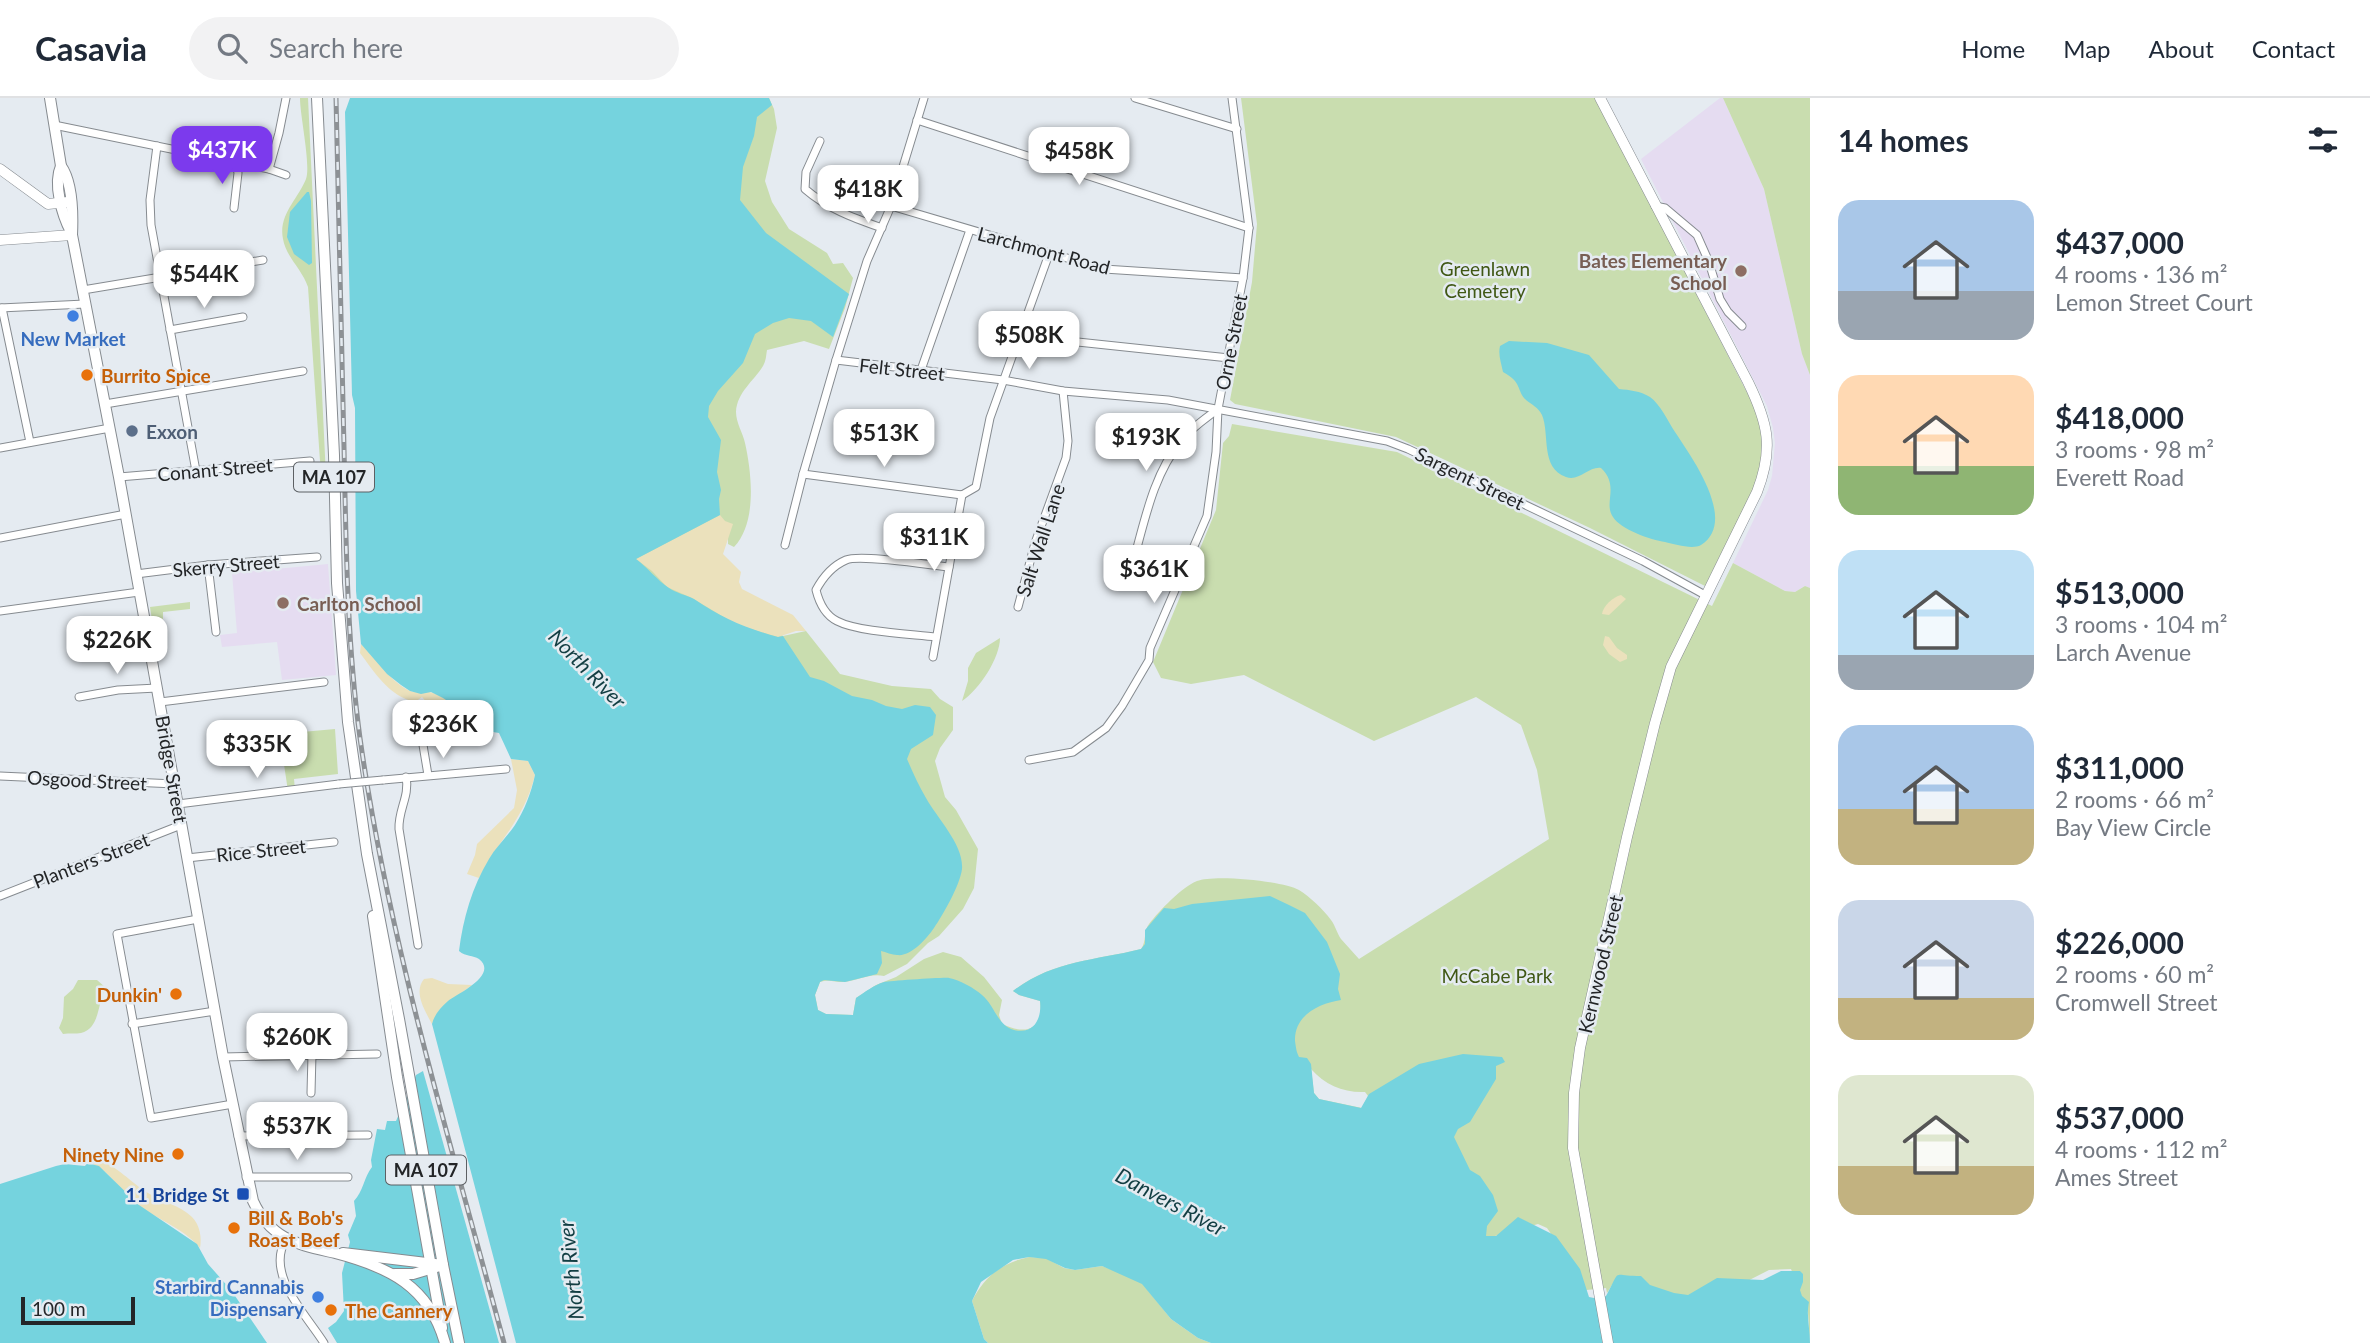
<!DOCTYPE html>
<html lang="en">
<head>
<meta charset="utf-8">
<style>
	:root { --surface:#fff; --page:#f2f2f3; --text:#1f2937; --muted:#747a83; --line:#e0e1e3; --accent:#7c3aed }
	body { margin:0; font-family:Lato,sans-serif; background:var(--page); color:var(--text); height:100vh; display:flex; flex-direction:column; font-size:26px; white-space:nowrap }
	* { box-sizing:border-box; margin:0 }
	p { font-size:23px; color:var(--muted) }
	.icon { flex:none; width:38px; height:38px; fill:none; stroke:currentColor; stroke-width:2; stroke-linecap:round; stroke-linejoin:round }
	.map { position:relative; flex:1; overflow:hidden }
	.sheet { display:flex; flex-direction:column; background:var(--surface); width:560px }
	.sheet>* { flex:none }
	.scale { position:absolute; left:21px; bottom:18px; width:114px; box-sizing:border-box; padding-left:7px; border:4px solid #232527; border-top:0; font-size:19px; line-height:24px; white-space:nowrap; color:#232527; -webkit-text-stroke:5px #e5ebf1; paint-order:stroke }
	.price { position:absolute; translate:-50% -60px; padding:0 16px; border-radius:14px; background:#fff; color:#222; font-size:23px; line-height:46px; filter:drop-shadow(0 2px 4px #0008) }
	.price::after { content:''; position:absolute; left:50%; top:42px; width:21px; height:16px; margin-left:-10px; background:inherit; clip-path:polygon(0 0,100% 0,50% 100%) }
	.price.current { background:var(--accent); color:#fff }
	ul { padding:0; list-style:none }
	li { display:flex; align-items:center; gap:21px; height:175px; padding:0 28px }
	li span { display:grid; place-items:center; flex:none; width:196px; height:140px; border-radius:21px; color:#555 }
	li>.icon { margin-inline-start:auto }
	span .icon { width:84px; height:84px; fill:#fffc; stroke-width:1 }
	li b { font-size:30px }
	h2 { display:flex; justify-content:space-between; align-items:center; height:84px; padding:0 28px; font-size:30px }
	header { display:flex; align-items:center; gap:42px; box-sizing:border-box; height:98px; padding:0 35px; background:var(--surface); border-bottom:2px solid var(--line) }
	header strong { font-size:33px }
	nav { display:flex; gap:38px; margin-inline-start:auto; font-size:24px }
	.search { width:490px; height:63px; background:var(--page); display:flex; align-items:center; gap:18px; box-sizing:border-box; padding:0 24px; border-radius:38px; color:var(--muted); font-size:26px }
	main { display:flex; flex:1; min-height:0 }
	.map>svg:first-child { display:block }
	.education { fill:#e5dcf1 }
	.green { fill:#c9ddaf; fill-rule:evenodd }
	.sand { fill:#ebe1bc }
	.water { fill:#75d3de }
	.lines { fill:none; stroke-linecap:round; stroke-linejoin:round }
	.minor-casing { stroke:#868b90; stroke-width:9 }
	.secondary-casing { stroke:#868b90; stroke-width:11 }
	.primary-casing { stroke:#868b90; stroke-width:12 }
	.trunk-casing { stroke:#868b90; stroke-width:12 }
	.minor { stroke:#fff; stroke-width:7 }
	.secondary { stroke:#fff; stroke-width:10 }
	.primary { stroke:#fff; stroke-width:10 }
	.trunk { stroke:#fff; stroke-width:10 }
	.rail-casing { stroke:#8d9195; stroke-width:5 }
	.rail { stroke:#e5ebf1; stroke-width:2.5; stroke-dasharray:8; stroke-linecap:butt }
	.minor-bridge-casing { stroke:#868b90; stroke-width:9; stroke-linecap:butt }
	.minor-bridge { stroke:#fff; stroke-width:7 }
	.education-dot { fill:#8d6e63; stroke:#e5ebf1; stroke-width:2.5 }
	.shop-dot { fill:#3f7fe0; stroke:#e5ebf1; stroke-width:2.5 }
	.food-dot { fill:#e8710a; stroke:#e5ebf1; stroke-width:2.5 }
	.service-dot { fill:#5c6f8a; stroke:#e5ebf1; stroke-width:2.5 }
	.transit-dot { fill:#1a4fb4; stroke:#e5ebf1; stroke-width:2.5 }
	.labels { text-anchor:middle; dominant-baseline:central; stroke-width:5; stroke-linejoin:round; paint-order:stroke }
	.shield { fill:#e5ebf1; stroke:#5d6064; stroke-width:2 }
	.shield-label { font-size:18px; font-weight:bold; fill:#232527 }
	.street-label { font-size:19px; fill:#232527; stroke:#e5ebf1 }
	.education-label { font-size:19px; font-weight:bold; fill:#785e54; stroke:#e5ebf1; text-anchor:end }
	.park-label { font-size:19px; fill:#405815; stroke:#e5ebf1 }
	.shop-label { font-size:19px; font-weight:bold; fill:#366cbe; stroke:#e5ebf1 }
	.food-label { font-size:19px; font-weight:bold; fill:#c56008; stroke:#e5ebf1; text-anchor:start }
	.service-label { font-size:19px; font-weight:bold; fill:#4e5e75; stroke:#e5ebf1; text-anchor:start }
	.transit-label { font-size:19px; font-weight:bold; fill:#164399; stroke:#e5ebf1; text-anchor:end }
	.water-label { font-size:21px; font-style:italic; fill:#123e43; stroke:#e5ebf1 }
</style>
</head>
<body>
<header>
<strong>Casavia</strong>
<div class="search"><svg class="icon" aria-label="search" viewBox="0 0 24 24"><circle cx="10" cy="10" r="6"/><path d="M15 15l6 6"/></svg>Search here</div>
<nav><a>Home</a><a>Map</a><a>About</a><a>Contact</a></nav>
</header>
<main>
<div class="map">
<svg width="1810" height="1245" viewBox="0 0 1810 1245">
	<rect width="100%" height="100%" fill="#e5ebf1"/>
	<g class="education">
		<path d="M1720,0H1723L1764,91L1802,256L1810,277V490L1805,488L1795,494L1785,493L1733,465L1768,392L1772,378L1775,345L1773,330L1767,308L1641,61Z"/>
		<path d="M328,466L336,577L282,582L277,544L222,549L220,537L237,535L232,475Z"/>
	</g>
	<g class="green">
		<path d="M300,0H308L326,379L320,363L308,189C302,171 286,159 283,141C278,117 298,101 306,81C311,67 300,18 300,0Z"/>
		<path d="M769,0L774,11L777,30L765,83L772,104L789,131L827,155L833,166L843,165L853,180L845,210L829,251L804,243L767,252C766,258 766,263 763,268C754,283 737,294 736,314C736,325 743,335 745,345C752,376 757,425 734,449L728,446V438L676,440L783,538L806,533L840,576L892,588L931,591L940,601L953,609V632L940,650L935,663L945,699L956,712L978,751L974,790L963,811L939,838L928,845L907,866L884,878C869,875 858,883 843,884C835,884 828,881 820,884L815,897L818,912L826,916L853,917L856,900L876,887L896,879L924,861L943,854L961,859L984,879L1002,902L999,917L1002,926C1025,937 1044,933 1040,903L1019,897L1013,893C1054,862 1093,863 1141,851C1147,843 1143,834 1149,826C1160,812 1182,789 1197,783C1214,776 1283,783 1299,792C1310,799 1323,811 1331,822C1335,827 1337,835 1341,841C1347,848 1353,854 1359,861L1549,741L1537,672L1521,627L1476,599L1374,643L1244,577L1191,586L1161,580L1153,564L1216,412L1223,345L1229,338L1232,326L1397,354L1712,508L1733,465L1785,493L1795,494L1805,488L1810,490V1245L1808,1215L1791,1171L1769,1172L1716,1199L1689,1205L1612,1187L1607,1195L1606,1190L1577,1193L1556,1143L1547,1130L1538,1126L1488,1140H1463L1079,911L865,998L516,390ZM1311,971C1325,987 1344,995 1365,994L1368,998L1362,1010L1319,1001L1314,995Z"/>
		<path d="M1241,0H1596L1759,318L1765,350L1759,380L1705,488L1590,430L1396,339L1235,306L1230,302L1252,184L1257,126Z"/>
		<path d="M1723,0H1810V277L1802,256L1764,91Z"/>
		<path d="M190,504V511L163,514V521L152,522L150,509Z"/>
		<path d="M1000,540C1000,560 979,592 962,603L968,583V570L976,555Z"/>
		<path d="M335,631L338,676L294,681L295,692L288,693L280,640L302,637V634Z"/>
		<path d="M78,882H97L106,890C97,903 101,930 81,935C76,936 69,935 63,936L59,930L63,920L64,899L73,891Z"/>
		<path d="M1029,1159L1046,1160L1064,1170L1075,1172L1102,1168L1129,1178L1142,1185L1171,1221L1198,1240L1211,1245H988L984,1241L972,1203C985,1178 1001,1165 1029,1159Z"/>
	</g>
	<g class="sand">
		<path d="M720,417L725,423L733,426L723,456L741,474L739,484L742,491L793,517L806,533H796L778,539L737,527L692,500L667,489L652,473L636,461Z"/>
		<path d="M1621,497L1626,501L1609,517L1602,516C1603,508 1613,499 1621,497Z"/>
		<path d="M1605,538L1609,539L1617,550L1627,557V561L1620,564L1609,556L1603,547Z"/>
		<path d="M361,546C377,561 389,582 408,592C416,596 421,593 429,594C443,595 477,622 487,633C463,628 438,619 422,599L415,604C389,598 375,575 360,555Z"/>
		<path d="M511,661L528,663L535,677C524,722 499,741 479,780L467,776L475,757L477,746L514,710L517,692Z"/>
		<path d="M432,880L448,886L472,887L440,911L432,926C425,913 413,894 424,881Z"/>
		<path d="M97,1062C117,1067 131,1085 148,1095C162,1104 180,1107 192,1119C200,1127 202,1140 200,1150C182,1128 152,1120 132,1102C118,1089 109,1073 91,1065Z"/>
	</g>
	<g class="water">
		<path d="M350,0H769L772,7L757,19L754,38L743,69L740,102L766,135L849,196L833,239L811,223L789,220L773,225L755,236L743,265L718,293L709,308L708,319L721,342L717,374L721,392L719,401L720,417L636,461C647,469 658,483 669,490C676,495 686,497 694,501C722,520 745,530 778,539L783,538L810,579L824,583L852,598L872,602L886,608L902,611L915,607L930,609L936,617L933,637L911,651L907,661C913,675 919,688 926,700C937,720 964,747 962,771C960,787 943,817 934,830C927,840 911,859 897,857C892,857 886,854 881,853L882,865L877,876L845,884L824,882L820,884L815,897L818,912L826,916L853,917L856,900C865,894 874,887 884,884C890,883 945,879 949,880C960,882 974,890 982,897C995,908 997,927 1014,932C1035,937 1042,919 1040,903L1019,897L1013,893C1054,862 1093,863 1141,851L1145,846V832L1164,810L1174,811L1192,806L1270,798L1289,807L1305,815L1327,844L1340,876L1338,891L1341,902C1320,905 1294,917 1295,943C1296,949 1296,953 1299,959L1307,960L1311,966L1314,995L1319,1001L1361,1010L1369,996L1419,966L1463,956L1502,959L1505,964L1496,968V981L1470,1024L1458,1031L1454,1039L1470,1072L1480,1078L1493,1097L1498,1113L1487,1128L1486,1138H1496L1518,1119L1556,1138L1580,1171L1589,1199L1599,1201L1606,1198C1622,1169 1610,1178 1641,1178L1650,1187L1674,1195L1688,1197L1717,1180L1763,1182L1781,1173H1800L1803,1176V1184L1800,1192L1802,1198L1809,1204C1806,1218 1810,1230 1810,1245H1211L1198,1240L1171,1221L1142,1186L1102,1168L1075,1172L1065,1170L1046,1161L1029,1159L1013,1162L981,1184L972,1203L984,1241L988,1245H516L432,926C434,917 441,909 448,903C457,896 499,877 479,861C473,857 466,859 459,853C463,821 472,789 489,761C496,749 507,739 515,727C525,711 531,695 535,677L528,663L511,661L499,635L487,633L479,624L443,600L431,594L421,596L410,593L401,587L387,576L361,546L356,493L355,310L352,297L345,14Z"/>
		<path d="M307,94H309L311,103L312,165L309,167L294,156L287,139L290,114Z"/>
		<path d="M1509,243L1547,245L1589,257L1619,291C1630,292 1640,293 1650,299C1660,306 1668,323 1675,334C1690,357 1739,423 1701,447C1692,452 1675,446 1665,444C1651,442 1620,431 1613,419C1603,405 1620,388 1601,370C1589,368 1579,384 1566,379C1540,370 1550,336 1542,317C1538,309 1532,307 1526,302C1516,292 1523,285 1503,274C1501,264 1498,257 1500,248Z"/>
		<path d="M423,973L499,1245H337L328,1230L336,1224L344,1213L342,1175L350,1144L348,1137L356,1118L354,1103C363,1094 364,1079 372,1069L371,1062L377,1031L385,1032L387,1023H396L416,977Z"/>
		<path d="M87,1065L99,1068L139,1107L197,1146L208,1166L231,1192L267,1245H0V1086L56,1068L65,1066L85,1068Z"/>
	</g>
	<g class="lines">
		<defs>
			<g id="minor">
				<path d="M1135,0L1237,31"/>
				<path d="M917,22L1249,130"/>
				<path d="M54,27L269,71L286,77"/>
				<path d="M820,43L806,74L805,91C828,111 854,120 882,130"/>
				<path d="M157,48L150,102L151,127L196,373"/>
				<path d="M269,71L279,35L286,0"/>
				<path d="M891,108L1104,171L1243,180"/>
				<path d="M1655,108L1665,110L1697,137L1709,164L1720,201L1728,214L1742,228"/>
				<path d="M234,110L238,75L236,65"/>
				<path d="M83,192L263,162"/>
				<path d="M0,210L85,206"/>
				<path d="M2,210L30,344"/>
				<path d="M170,232L243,219"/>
				<path d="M1021,238L1229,260"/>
				<path d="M836,262L1003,282L1063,293L1168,302L1387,343L1408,351L1643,463L1705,497"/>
				<path d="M921,272L970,132"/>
				<path d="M105,306L303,273"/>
				<path d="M0,350L110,330"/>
				<path d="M803,376L962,397"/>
				<path d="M119,379L310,363"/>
				<path d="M962,397L976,389L990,320L1049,156"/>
				<path d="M0,440L126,416"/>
				<path d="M785,447L803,376L836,262L867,163L891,108L924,0"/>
				<path d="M208,467L216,534"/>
				<path d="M1130,475C1143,432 1151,379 1181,343C1191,330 1205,321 1218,311"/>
				<path d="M136,476L208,467L317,459"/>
				<path d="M1018,509L1035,445L1066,360L1068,343L1063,293"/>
				<path d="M0,513L139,494"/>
				<path d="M936,539C911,536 858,534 837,523C825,517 819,504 816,492C823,479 832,468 846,462C860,456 929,467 949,469"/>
				<path d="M933,559L962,397"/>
				<path d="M79,599L118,592L157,590"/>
				<path d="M160,604L324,584"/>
				<path d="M419,623L428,677"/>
				<path d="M1029,662L1073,654L1106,630L1122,608L1149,562L1150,550L1207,418L1216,354L1218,311L1243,180L1249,130L1232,0"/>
				<path d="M0,678L175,686"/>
				<path d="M406,679C410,698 398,712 399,731L418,847"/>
				<path d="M383,682L506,671"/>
				<path d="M178,706L339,686"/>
				<path d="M187,760L334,744"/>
				<path d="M0,798L181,727"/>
				<path d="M198,821L117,836L151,1020L233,1006"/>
				<path d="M132,926L215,913"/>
				<path d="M223,959L377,956"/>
				<path d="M311,995L312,956"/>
				<path d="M238,1038L368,1037"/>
				<path d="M246,1079H348"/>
				<path d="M286,1141C265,1176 305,1215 324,1245"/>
			</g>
			<g id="secondary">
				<path d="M1600,0L1748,284C1768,325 1774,350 1757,394L1671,569L1655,625L1627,739L1580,950L1574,995L1573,1050L1608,1245"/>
				<path d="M0,71L48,106L68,104"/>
				<path d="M0,142L72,137"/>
			</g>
			<g id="primary">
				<path d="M317,0L334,357L337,485L348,624L367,756L399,921L443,1167L413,1176H395"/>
				<path d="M373,818L397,979L442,1230"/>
			</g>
			<g id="trunk">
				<path d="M50,0L61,68C73,85 73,116 72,137L119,379L223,959L253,1103C271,1142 297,1146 335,1155C389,1169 429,1188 445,1245"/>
				<path d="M61,68C53,86 62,117 71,134"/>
				<path d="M343,1155L443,1167L459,1245"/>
			</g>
		</defs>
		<use href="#minor" class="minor-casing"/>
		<use href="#secondary" class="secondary-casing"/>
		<use href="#primary" class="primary-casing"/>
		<use href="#trunk" class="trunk-casing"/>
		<use href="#minor" class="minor"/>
		<use href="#secondary" class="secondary"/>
		<use href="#primary" class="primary"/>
		<use href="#trunk" class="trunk"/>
		<defs>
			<path id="rail" d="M336,0C339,116 341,233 344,349C346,446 347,544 360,640C389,846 451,1045 504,1245"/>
		</defs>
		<use href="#rail" class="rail-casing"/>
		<use href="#rail" class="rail"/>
		<defs>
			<path id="minor-bridge" d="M339,686L383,682"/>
		</defs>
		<use href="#minor-bridge" class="minor-bridge-casing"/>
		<use href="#minor-bridge" class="minor-bridge"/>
	</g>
	<g class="education-dot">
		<circle cx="1741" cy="173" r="7"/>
		<circle cx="283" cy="505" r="7"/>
	</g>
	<g class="shop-dot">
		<circle cx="73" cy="218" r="7"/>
		<circle cx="318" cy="1199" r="7"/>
	</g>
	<g class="food-dot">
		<circle cx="87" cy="277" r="7"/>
		<circle cx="176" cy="896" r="7"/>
		<circle cx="178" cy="1056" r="7"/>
		<circle cx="234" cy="1130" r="7"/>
		<circle cx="331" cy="1212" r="7"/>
	</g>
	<circle class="service-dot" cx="132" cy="333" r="7"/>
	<rect class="transit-dot" x="236" y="1089" width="14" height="14" rx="3.5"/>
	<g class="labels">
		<g class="shield">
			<rect x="294" y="364.5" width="80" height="29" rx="5"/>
			<rect x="386" y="1057.5" width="80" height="29" rx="5"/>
		</g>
		<g class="shield-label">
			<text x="334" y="379">MA 107</text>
			<text x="426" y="1072">MA 107</text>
		</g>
		<g class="street-label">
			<text transform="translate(1044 152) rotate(15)">Larchmont Road</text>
			<text transform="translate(1231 244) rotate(-79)">Orne Street</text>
			<text transform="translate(902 271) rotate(6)">Felt Street</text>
			<text transform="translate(215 371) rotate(-5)">Conant Street</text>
			<text transform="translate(1470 380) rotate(26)">Sargent Street</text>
			<text transform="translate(1040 442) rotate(-72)">Salt Wall Lane</text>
			<text transform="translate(226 467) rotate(-5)">Skerry Street</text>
			<text transform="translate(172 671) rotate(80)">Bridge Street</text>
			<text transform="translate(87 682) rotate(3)">Osgood Street</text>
			<text transform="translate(261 752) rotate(-6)">Rice Street</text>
			<text transform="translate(91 762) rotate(-21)">Planters Street</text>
			<text transform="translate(1600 866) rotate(-77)">Kernwood Street</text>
		</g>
		<g class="education-label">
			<text x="1727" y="162">Bates Elementary<tspan x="1727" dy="22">School</tspan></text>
			<text x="297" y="505" text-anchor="start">Carlton School</text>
		</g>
		<g class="park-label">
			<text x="1485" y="170">Greenlawn<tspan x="1485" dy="22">Cemetery</tspan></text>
			<text x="1497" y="877">McCabe Park</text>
		</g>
		<g class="shop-label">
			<text x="73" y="240">New Market</text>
			<text x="304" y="1188" text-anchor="end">Starbird Cannabis<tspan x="304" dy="22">Dispensary</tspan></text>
		</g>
		<g class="food-label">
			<text x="101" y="277">Burrito Spice</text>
			<text x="162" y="896" text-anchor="end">Dunkin'</text>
			<text x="164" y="1056" text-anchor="end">Ninety Nine</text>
			<text x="248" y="1119">Bill &amp; Bob's<tspan x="248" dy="22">Roast Beef</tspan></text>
			<text x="345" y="1212">The Cannery</text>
		</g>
		<g class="service-label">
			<text x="146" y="333">Exxon</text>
		</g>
		<g class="transit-label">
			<text x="229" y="1096">11 Bridge St</text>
		</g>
		<g class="water-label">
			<text transform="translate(588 570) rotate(46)">North River</text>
			<text transform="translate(1171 1103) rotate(28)">Danvers River</text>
			<text transform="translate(570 1172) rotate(-96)">North River</text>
		</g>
	</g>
</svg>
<div class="scale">100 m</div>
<b class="price current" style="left:222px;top:88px">$437K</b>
<b class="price" style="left:1079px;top:89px">$458K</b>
<b class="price" style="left:868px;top:127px">$418K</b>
<b class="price" style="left:204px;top:212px">$544K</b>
<b class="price" style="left:1029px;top:273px">$508K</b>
<b class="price" style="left:884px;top:371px">$513K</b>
<b class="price" style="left:1146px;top:375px">$193K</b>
<b class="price" style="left:934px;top:475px">$311K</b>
<b class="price" style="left:1154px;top:507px">$361K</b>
<b class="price" style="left:117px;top:578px">$226K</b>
<b class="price" style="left:443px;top:662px">$236K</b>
<b class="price" style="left:257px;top:682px">$335K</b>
<b class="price" style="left:297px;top:975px">$260K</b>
<b class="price" style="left:297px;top:1064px">$537K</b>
</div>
<section class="sheet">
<h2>14 homes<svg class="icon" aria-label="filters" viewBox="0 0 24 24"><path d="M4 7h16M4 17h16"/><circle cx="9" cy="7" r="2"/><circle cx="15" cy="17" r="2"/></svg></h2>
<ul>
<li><span style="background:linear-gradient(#a9c7e8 65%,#9aa5b1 0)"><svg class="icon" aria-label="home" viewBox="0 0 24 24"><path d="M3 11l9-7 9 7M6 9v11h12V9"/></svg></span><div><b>$437,000</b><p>4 rooms · 136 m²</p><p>Lemon Street Court</p></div></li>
<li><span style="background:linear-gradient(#ffd9b3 65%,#8fb573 0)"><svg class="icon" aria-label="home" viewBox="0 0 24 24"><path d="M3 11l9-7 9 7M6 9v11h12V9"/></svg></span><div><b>$418,000</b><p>3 rooms · 98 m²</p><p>Everett Road</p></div></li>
<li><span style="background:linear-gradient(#bfe0f5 75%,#9aa5b1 0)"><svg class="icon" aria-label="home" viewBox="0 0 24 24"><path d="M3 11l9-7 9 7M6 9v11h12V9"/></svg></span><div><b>$513,000</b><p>3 rooms · 104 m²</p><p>Larch Avenue</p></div></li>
<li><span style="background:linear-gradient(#a9c7e8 60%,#c2b280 0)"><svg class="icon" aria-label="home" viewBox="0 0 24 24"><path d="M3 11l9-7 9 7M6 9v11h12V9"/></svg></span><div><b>$311,000</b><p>2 rooms · 66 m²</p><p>Bay View Circle</p></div></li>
<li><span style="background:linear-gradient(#c9d6e8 70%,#c2b280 0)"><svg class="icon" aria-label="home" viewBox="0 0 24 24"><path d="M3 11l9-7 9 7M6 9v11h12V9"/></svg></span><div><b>$226,000</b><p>2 rooms · 60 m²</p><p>Cromwell Street</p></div></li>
<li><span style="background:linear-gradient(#dfe7d0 65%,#c2b280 0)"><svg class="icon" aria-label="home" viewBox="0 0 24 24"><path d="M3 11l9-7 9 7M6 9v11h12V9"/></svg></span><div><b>$537,000</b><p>4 rooms · 112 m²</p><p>Ames Street</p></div></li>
</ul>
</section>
</main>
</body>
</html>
